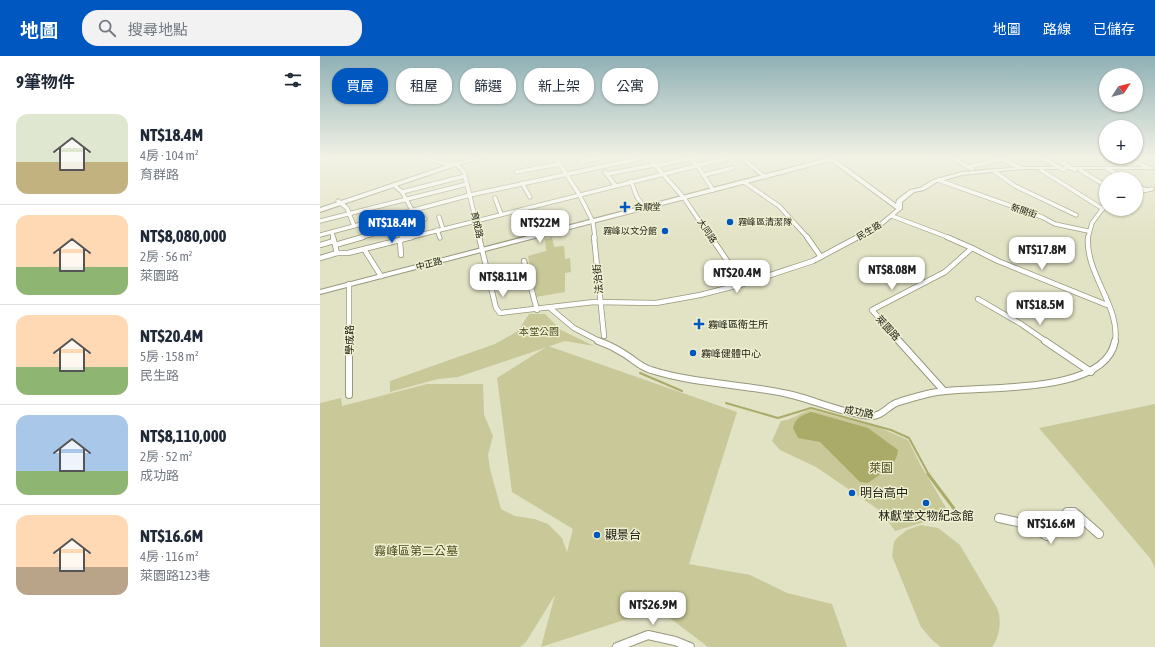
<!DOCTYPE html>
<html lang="zh-TW">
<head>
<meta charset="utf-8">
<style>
	:root { --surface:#fff; --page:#f2f2f3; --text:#1f2937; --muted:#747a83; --line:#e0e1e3; --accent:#0057c0 }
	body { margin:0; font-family:"Asap Condensed","Noto Sans TC",sans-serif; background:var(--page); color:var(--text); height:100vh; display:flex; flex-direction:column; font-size:15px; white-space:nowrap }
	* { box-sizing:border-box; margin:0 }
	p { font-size:13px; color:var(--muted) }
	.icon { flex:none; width:22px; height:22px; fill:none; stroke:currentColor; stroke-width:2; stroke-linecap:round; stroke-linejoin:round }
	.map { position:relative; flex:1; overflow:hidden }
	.panel { display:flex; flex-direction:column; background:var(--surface); width:320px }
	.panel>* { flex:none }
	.banner { position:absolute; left:12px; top:12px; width:380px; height:36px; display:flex; gap:8px }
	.needle { width:26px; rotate:54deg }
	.controls { position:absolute; left:779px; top:12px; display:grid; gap:8px }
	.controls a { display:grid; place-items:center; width:44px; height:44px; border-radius:50%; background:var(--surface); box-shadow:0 1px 3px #0004; font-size:20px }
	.price { position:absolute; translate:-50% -34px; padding:0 9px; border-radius:8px; background:#fff; color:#222; font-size:13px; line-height:26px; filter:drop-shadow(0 1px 2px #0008) }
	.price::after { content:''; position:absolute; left:50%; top:24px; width:12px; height:9px; margin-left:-6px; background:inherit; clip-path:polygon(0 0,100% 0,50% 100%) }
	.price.active { background:var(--accent); color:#fff }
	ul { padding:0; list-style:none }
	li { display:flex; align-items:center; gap:12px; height:100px; padding:0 16px }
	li+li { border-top:1px solid var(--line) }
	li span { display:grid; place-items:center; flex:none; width:112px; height:80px; border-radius:12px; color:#555 }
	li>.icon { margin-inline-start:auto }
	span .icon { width:48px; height:48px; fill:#fffc; stroke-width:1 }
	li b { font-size:17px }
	h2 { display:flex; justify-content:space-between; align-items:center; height:48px; padding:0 16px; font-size:17px }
	.chip { padding:0 14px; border-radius:16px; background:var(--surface); box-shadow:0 1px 3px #0004; font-size:14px; line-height:36px }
	.chip.active { background:var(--accent); color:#fff }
	header { display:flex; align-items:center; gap:24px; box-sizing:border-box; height:56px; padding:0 20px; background:var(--accent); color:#fff }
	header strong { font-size:19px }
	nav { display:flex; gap:22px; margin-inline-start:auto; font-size:14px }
	.search { width:280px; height:36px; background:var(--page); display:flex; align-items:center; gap:10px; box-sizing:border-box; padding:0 14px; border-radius:16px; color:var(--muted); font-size:15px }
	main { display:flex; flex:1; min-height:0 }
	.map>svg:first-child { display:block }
	.green { fill:#c8c899 }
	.water { fill:#aaaa69 }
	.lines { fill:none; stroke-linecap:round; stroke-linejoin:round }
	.stream-far1 { stroke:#aaaa69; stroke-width:2 }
	.stream { stroke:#aaaa69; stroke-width:3 }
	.street-far3-casing { stroke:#97987c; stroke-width:5 }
	.street-far2-casing { stroke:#97987c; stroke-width:6 }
	.street-far1-casing { stroke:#97987c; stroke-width:8 }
	.street-casing { stroke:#97987c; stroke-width:10 }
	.secondary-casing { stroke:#97987c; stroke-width:2 }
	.primary-casing { stroke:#97987c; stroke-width:2 }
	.street-far3 { stroke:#fff; stroke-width:3.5 }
	.street-far2 { stroke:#fff; stroke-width:4.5 }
	.street-far1 { stroke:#fff; stroke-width:6 }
	.street { stroke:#fff; stroke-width:8 }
	.secondary { fill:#fff; fill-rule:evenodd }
	.primary { fill:#fff; fill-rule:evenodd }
	.poi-dot { fill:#0057c0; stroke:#eff0d2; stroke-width:1.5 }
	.labels { text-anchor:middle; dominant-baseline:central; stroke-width:3; stroke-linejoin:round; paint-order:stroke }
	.far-poi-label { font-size:9px; fill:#212116; stroke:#eff0d2; text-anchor:start }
	.far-street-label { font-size:9px; fill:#212116; stroke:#eff0d2 }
	.street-label { font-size:10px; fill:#212116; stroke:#eff0d2 }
	.poi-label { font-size:10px; fill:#212116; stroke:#eff0d2; text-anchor:start }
	.park-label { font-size:10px; fill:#4e4d1c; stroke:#eff0d2 }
	.near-park-label { font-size:12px; fill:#4e4d1c; stroke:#eff0d2 }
	.near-poi-label { font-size:12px; fill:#212116; stroke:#eff0d2; text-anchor:start }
</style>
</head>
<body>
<header>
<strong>地圖</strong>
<div class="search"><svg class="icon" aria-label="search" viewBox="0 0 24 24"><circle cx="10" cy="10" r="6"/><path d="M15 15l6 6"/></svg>搜尋地點</div>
<nav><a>地圖</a><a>路線</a><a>已儲存</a></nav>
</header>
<main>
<section class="panel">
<h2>9筆物件<svg class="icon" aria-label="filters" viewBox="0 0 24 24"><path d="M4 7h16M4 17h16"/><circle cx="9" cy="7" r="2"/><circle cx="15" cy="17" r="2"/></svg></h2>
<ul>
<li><span style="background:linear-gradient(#dfe7d0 60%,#c2b280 0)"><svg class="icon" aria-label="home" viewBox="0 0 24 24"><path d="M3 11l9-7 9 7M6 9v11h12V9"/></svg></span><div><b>NT$18.4M</b><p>4房 · 104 m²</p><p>育群路</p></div></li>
<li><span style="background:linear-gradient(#ffd9b3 65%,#8fb573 0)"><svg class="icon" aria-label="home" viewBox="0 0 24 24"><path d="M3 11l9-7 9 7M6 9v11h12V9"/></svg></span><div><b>NT$8,080,000</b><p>2房 · 56 m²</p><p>萊園路</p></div></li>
<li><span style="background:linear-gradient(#ffd9b3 65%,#8fb573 0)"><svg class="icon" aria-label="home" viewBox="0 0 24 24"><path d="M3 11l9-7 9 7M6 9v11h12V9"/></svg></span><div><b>NT$20.4M</b><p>5房 · 158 m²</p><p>民生路</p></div></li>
<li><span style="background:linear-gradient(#a9c7e8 70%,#8fb573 0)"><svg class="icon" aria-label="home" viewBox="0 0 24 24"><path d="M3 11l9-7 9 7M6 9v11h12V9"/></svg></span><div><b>NT$8,110,000</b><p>2房 · 52 m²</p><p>成功路</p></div></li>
<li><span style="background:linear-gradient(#ffd9b3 65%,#b9a48a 0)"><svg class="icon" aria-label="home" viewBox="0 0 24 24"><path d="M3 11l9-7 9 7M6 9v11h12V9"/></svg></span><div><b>NT$16.6M</b><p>4房 · 116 m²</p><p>萊園路123巷</p></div></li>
</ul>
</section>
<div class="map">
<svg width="835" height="591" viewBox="0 0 835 591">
	<rect width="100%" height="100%" fill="#e2e2c5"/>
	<g class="green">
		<path d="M232,181L234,191L244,190L245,203L250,202L251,216L245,217V236L216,241L208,200L226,195L225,183Z"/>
		<path d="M209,258H225L241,274L274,290L245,285L138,321L118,323L70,336V325L175,288L198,275Z"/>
		<path d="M228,290L417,356L369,508L430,519L467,537L512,548L527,591H388L338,553L221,591L235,539L206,586L200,591H0V347L21,342L22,350L107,328H163L164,359L173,380L168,399L170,413L181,453L195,460L214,463L228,468L242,482L247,496L253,473L192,436L177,322Z"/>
		<path d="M835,348V512L830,502L719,372Z"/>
		<path d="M491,354L558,371L588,384L600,408L628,455L618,462L575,475L562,456L496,411L460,394L452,385L461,365C473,364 480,356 491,354Z"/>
		<path d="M601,469L618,472L640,489L677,552C682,564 680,580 672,591H621L613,585L601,571L572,500L574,486L577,482L587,474Z"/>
	</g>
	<path class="water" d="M491,356L548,372L578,394C577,410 560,418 548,427L540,426L500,386L478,382L473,372C476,362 480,360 491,356Z"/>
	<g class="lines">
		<g class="stream-far1">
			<path d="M320,317L362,335"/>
			<path d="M406,347L458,362L491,352L571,374L589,382L609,419"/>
		</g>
		<path class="stream" d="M608,418L635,454"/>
		<defs>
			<g id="street-far3">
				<path d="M100,101L127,108H136L144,116L160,182"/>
				<path d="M235,101L259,138L273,166L275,182"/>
				<path d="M328,101L364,142L391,182"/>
				<path d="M369,101L377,109L393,134"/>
				<path d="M421,101L445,121"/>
				<path d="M620,101H623"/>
				<path d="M631,101L652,113"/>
				<path d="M720,101L744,114"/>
				<path d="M732,101L755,114"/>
				<path d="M805,101L829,112"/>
				<path d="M680,102L701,112"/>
				<path d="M0,104L9,101"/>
				<path d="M261,106L283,101"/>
				<path d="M335,110L378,101"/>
				<path d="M648,111L682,103"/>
				<path d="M786,112L806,123"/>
				<path d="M721,114L783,153"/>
				<path d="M760,114L786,130"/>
				<path d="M674,115L695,130L756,159"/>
				<path d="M196,116L239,108"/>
				<path d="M285,116L295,129"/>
				<path d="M287,118L334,109"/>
				<path d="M384,119L413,112"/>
				<path d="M618,124L722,161L735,168L768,175"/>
				<path d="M311,125L317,141L325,152"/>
				<path d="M424,126L459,150L488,182"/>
				<path d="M202,127L210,141"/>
				<path d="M74,129L82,136L92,154"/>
				<path d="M816,129L826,134"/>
				<path d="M82,136L145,120"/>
				<path d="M816,136L832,133"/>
				<path d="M175,142L181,158"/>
				<path d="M18,145L27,152L34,170"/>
				<path d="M78,157L84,178L82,182"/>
				<path d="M572,160L630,182"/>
				<path d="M119,161L123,173"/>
				<path d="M0,165L147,128"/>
				<path d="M117,174L120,182"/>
				<path d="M12,176L13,182"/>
				<path d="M0,179L150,139L327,101"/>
				<path d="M39,182L105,163"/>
				<path d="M88,182L412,101"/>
				<path d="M536,182L560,169L579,153"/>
				<path d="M768,182L772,167L786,148"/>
			</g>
			<g id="street-far2">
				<path d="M13,181L17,197H28L92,181"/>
				<path d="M159,181L176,252L180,257L274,246L336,247L380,239L423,228L493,205L538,181"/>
				<path d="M274,181L284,280"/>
				<path d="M391,181L423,228"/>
				<path d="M487,181L501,201"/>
				<path d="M768,181C765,218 801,251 795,286"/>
				<path d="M0,189L14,185"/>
				<path d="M15,189L43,181"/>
				<path d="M652,192L678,205L787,249"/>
				<path d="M44,193L61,220"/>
				<path d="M81,199L80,186L82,181"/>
				<path d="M0,202L17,197"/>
				<path d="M204,205L217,254"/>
				<path d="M29,228V286"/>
				<path d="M658,243L701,268L727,286"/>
				<path d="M230,252L254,272L281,286"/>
				<path d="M580,286L552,254L625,216L652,192L627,181"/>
			</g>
			<g id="street-far1">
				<path d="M29,285V339"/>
				<path d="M278,285C287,288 295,292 303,297C312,302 320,311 331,314C375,328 423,328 468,338C495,344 521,357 550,360C561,361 567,351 576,347C587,343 599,340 611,337C654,328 785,342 795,285"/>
				<path d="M579,285L624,335"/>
				<path d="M725,285L771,316"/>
			</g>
			<g id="street">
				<path d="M679,462L706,468L727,480L736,476L747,456H754L779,478"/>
				<path d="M297,591L328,579L355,585L370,591"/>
			</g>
			<path id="secondary" d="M508,101H521L515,103L576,148L577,144L590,134L600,132L613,124L642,116L701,111H835V113H701L642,119L617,126L604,134L594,136L582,146V153L579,155L511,105L0,238V234L508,102Z"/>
			<path id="primary" d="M157,101H167L138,109L0,156V152L134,107Z"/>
		</defs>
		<use href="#street-far3" class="street-far3-casing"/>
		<use href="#street-far2" class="street-far2-casing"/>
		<use href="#street-far1" class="street-far1-casing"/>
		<use href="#street" class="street-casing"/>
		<use href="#secondary" class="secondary-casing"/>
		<use href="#primary" class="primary-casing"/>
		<use href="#street-far3" class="street-far3"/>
		<use href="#street-far2" class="street-far2"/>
		<use href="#street-far1" class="street-far1"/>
		<use href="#street" class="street"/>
		<use href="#secondary" class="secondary"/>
		<use href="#primary" class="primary"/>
	</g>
	<linearGradient id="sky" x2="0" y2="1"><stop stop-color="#8fb0b5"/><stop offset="0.55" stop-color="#f2f2e5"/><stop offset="1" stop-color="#f2f2e5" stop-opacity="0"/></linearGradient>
	<rect width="835" height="184" fill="url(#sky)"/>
	<g class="poi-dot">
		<path d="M303 145h4v4h4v4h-4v4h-4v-4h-4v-4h4z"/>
		<circle cx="410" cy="166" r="4"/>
		<circle cx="345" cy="175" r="4"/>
		<path d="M377 262h4v4h4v4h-4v4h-4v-4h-4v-4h4z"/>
		<circle cx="373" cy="297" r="4"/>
		<circle cx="532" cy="437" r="4"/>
		<circle cx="606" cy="447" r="4"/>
		<circle cx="277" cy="479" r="4"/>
	</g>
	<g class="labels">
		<g class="far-poi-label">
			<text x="314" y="151">合順堂</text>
			<text x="418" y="166">霧峰區清潔隊</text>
			<text x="337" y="175" text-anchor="end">霧峰以文分館</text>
		</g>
		<g class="far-street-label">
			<text transform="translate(704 155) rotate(18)">新開街</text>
			<text transform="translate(157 169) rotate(77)">育成路</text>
			<text transform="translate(387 175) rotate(56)">大同路</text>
			<text transform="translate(549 175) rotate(-31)">民生路</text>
			<text transform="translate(109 208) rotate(-14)">中正路</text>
		</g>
		<g class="street-label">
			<text transform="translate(278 223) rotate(-95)">法治街</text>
			<text transform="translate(568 272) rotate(48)">萊園路</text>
			<text transform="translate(29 284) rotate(-90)">學成路</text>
			<text transform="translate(539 356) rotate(10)">成功路</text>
		</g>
		<g class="poi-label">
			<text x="388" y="268">霧峰區衛生所</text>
			<text x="381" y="297">霧峰健體中心</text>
		</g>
		<g class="park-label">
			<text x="219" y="275">本堂公園</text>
		</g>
		<g class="near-park-label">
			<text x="561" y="412">萊園</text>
			<text x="96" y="495">霧峰區第二公墓</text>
		</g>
		<g class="near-poi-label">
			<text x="540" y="437">明台高中</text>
			<text x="606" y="460" text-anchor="middle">林獻堂文物紀念館</text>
			<text x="285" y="479">觀景台</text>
		</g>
	</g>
</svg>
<div class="controls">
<a><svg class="needle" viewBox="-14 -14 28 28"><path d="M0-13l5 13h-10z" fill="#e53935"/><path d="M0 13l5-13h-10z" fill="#747a83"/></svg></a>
<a>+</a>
<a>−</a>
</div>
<b class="price active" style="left:72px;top:188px">NT$18.4M</b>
<b class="price" style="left:220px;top:188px">NT$22M</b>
<b class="price" style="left:722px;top:215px">NT$17.8M</b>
<b class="price" style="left:572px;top:235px">NT$8.08M</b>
<b class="price" style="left:417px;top:238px">NT$20.4M</b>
<b class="price" style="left:183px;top:242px">NT$8.11M</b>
<b class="price" style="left:720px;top:270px">NT$18.5M</b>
<b class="price" style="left:731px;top:489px">NT$16.6M</b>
<b class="price" style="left:333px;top:570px">NT$26.9M</b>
<div class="banner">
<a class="chip active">買屋</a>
<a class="chip">租屋</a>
<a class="chip">篩選</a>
<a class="chip">新上架</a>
<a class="chip">公寓</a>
</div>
</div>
</main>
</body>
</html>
